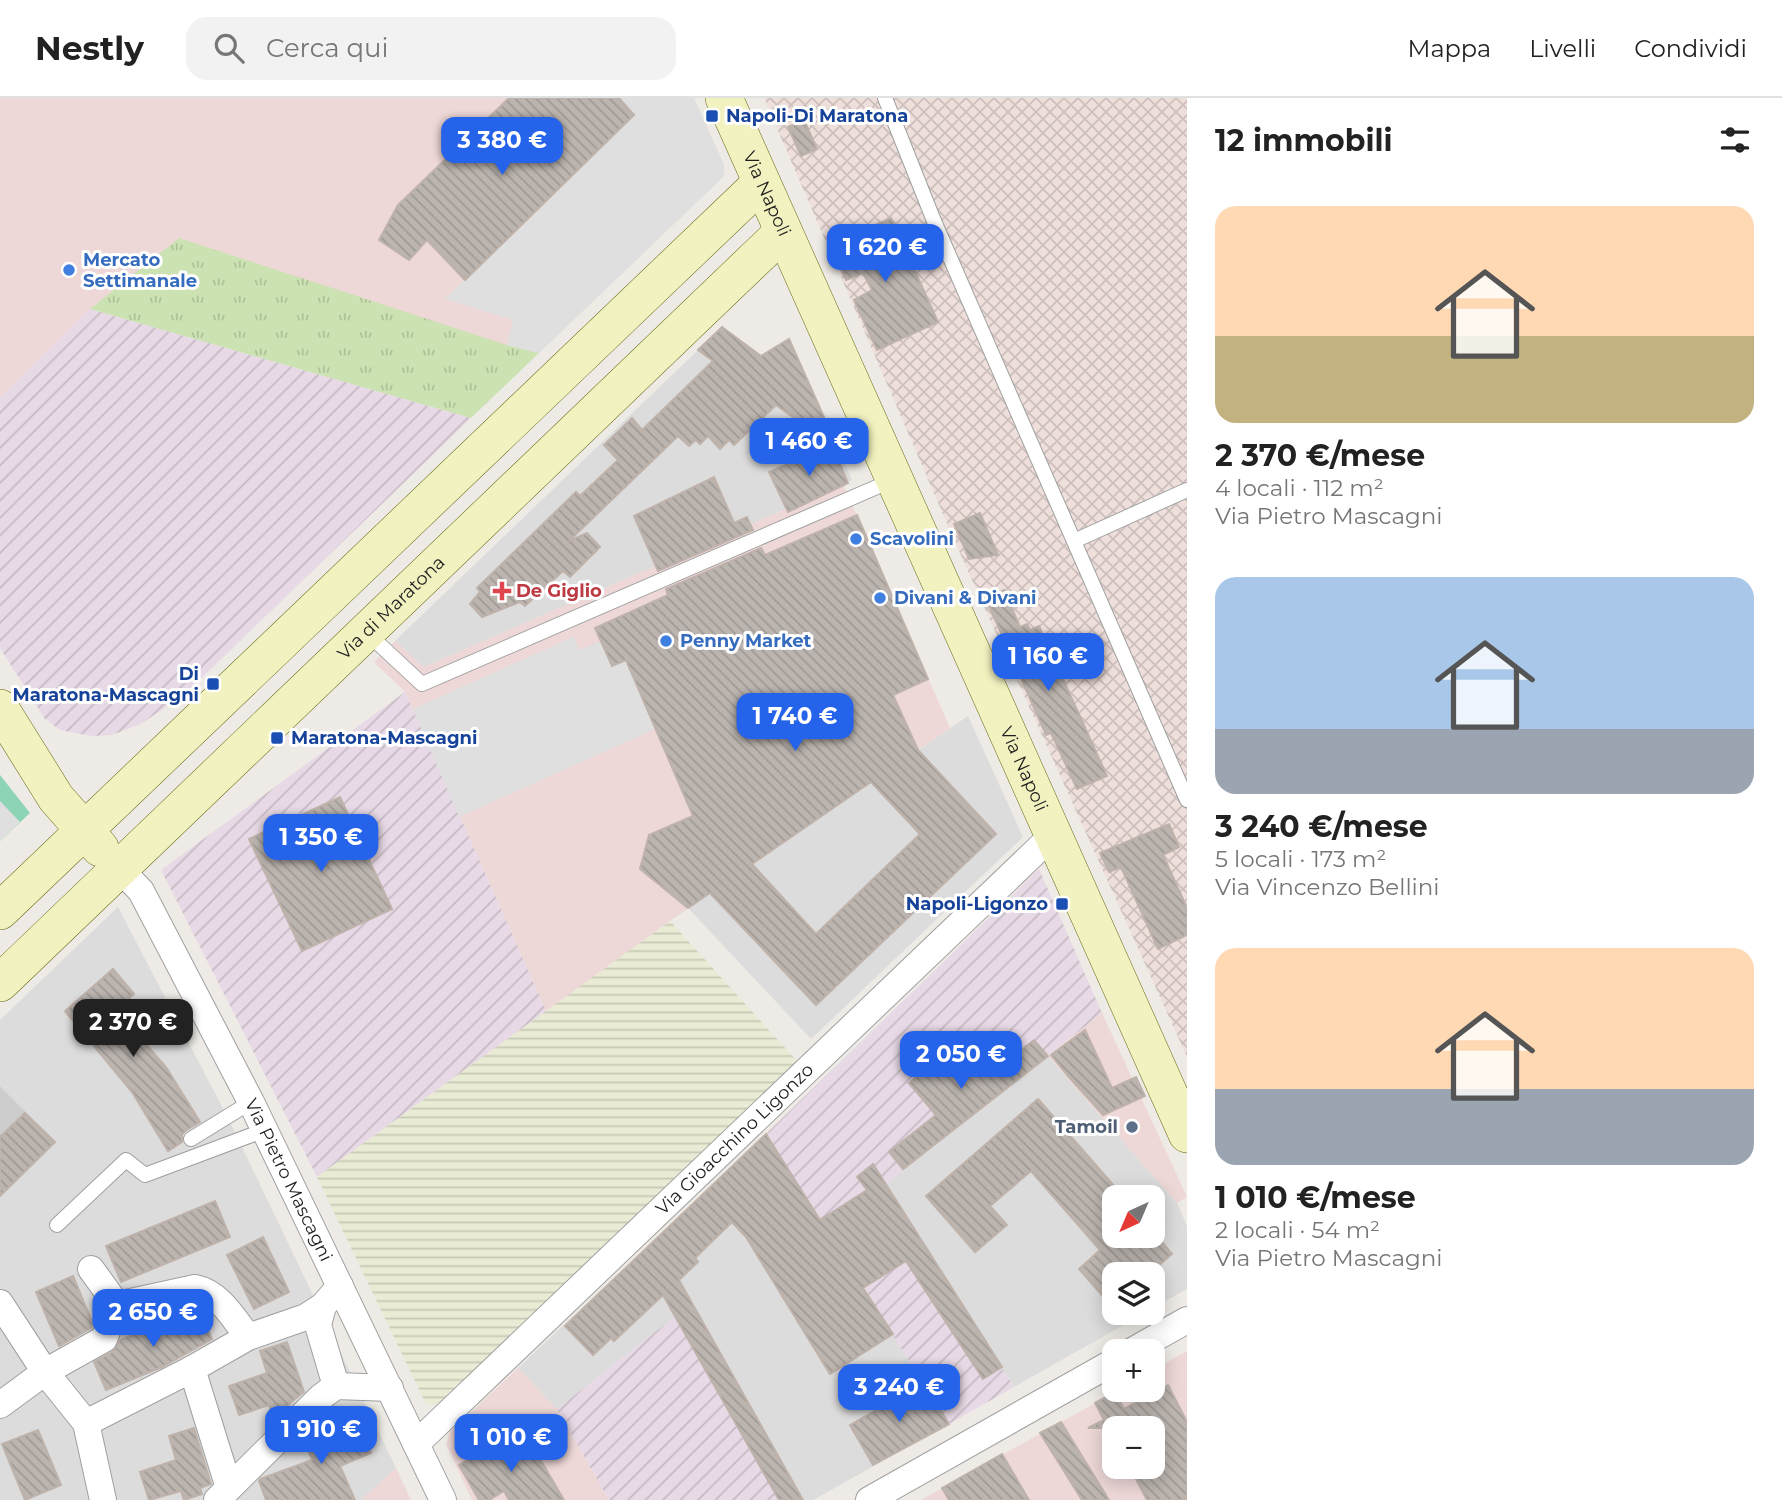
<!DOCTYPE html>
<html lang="it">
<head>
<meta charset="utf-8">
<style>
	:root { --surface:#fff; --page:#f2f2f2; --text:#222; --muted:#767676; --line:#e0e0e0; --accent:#2563eb }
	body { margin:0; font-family:Montserrat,sans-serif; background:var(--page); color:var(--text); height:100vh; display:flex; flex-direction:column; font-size:26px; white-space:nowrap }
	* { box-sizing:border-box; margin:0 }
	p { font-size:23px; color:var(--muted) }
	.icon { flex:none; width:38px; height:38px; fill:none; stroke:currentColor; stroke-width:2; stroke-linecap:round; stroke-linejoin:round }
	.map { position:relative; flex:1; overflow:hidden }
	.drawer { display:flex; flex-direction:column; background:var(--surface); width:595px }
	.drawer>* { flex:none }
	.needle { width:46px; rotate:224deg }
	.tools { position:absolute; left:1102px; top:1087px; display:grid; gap:14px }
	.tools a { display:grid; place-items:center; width:63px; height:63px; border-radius:14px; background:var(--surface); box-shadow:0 4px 18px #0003; font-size:35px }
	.price { position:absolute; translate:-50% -60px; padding:0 16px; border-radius:14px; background:var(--accent); color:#fff; font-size:23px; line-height:46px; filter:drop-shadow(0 2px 4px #0008) }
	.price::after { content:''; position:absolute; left:50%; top:42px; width:21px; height:16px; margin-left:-10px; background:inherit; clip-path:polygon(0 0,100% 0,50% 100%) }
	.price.active { background:#222; color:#fff }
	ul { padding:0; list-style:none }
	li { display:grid; align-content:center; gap:14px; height:371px; padding:0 28px }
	li span { display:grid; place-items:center; height:217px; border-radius:21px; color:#555 }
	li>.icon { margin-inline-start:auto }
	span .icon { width:126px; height:126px; fill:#fffc; stroke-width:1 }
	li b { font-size:30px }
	h2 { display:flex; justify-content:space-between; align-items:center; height:84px; padding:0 28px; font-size:30px }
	header { display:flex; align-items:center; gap:42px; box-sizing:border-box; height:98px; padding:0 35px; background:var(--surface); border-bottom:2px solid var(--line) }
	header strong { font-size:33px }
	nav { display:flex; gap:38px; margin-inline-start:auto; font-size:24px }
	.search { width:490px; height:63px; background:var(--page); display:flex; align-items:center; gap:18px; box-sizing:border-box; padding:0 24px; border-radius:21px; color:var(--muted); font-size:26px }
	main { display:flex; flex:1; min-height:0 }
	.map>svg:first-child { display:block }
	.residential { fill:#dddcdc; fill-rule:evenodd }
	.commercial { fill:#edd7d7; fill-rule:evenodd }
	.industrial { fill:url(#industrial-furrows) }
	.religious { fill:#cdcdcd }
	.military { fill:url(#military-cross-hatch) }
	.farmland { fill:url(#farmland-rules) }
	.grass { fill:url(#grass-tufts) }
	.pitch { fill:#8dd4b6 }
	.parking { fill:#dfdfdf }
	.building { fill:url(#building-back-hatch); stroke:#beb2aa; stroke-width:2; fill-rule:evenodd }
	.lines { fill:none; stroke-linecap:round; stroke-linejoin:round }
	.lane-casing { stroke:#a0a0a0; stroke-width:16 }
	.street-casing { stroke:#a0a0a0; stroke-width:28 }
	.secondary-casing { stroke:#646912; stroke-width:38 }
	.lane { stroke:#fff; stroke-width:14 }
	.street { stroke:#fff; stroke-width:26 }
	.secondary { stroke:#f2f2c0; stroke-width:37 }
	.transit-dot { fill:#1a4fb4; stroke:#fff; stroke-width:2.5 }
	.shop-dot { fill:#3f7fe0; stroke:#fff; stroke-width:2.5 }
	.health-dot { fill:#e0444e; stroke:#fff; stroke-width:2.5 }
	.service-dot { fill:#5c6f8a; stroke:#fff; stroke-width:2.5 }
	.labels { text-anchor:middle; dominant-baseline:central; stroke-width:6; stroke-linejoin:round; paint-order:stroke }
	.transit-label { font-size:18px; font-weight:bold; fill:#164399; stroke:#fff; text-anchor:start }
	.street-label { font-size:18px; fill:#1f1f1f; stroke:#fff }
	.shop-label { font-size:18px; font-weight:bold; fill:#366cbe; stroke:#fff; text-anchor:start }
	.health-label { font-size:18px; font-weight:bold; fill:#be3a42; stroke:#fff; text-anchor:start }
	.service-label { font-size:18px; font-weight:bold; fill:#4e5e75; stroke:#fff; text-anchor:end }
</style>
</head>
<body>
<header>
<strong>Nestly</strong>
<div class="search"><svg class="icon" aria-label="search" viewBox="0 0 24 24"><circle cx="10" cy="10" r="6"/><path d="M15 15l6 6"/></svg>Cerca qui</div>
<nav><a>Mappa</a><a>Livelli</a><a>Condividi</a></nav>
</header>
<main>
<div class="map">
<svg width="1187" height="1402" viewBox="0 0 1187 1402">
	<defs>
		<pattern id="industrial-furrows" width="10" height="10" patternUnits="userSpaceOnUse" patternTransform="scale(1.75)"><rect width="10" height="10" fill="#e7d9e5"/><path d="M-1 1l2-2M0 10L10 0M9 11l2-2" fill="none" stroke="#c6bac4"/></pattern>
		<pattern id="military-cross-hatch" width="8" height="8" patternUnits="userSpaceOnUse" patternTransform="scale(1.75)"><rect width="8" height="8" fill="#eedfdb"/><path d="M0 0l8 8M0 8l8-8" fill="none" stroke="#ccbfbc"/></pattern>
		<pattern id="farmland-rules" width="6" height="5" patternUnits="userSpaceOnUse" patternTransform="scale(1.75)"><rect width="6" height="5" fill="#eaebd4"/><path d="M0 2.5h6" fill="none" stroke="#c8c9b6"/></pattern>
		<pattern id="grass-tufts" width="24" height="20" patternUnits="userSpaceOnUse" patternTransform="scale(1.75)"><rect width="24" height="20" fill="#cce2b2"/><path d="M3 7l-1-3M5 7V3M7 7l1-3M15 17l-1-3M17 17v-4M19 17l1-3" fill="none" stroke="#afc199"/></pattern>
		<pattern id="building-back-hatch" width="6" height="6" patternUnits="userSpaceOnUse" patternTransform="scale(1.75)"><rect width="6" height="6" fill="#bbb4af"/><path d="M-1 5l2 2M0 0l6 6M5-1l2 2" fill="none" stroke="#a09a96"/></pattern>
	</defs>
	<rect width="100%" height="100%" fill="#eeebe6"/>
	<g class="residential">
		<path d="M698,252L814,334L828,328L852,382L424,569L395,543Z"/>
		<path d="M968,618L1023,739L811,941L688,810Z"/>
		<path d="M118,809L230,1024L396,1370L361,1402H0V1098L54,1044L0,988V922Z"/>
		<path d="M1048,958L1177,1105L1187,1128V1191L1153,1210V1176H1115V1214L1145,1215L1014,1289L885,1086ZM1115,1099H1153V1138H1115Z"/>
		<path d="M766,1036L949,1326L813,1402H803L692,1205L557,1311L518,1270Z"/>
	</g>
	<g class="commercial">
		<path d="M0,0H694L724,67V78L539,255L507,247L98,204L0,300Z"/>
		<path d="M843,386L950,630L670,823L546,913L405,594L374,564L395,543L424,569Z"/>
		<path d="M1102,915L1187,1099L1177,1105L1048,958Z"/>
		<path d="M1187,1253V1402H921L1119,1292H1153V1272ZM1115,1330H1153V1368H1115Z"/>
		<path d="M518,1270L557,1311L609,1402H472L446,1346L450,1334Z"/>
		<path d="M396,1370L411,1402H361Z"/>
	</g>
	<g class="industrial">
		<path d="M90,211L471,320L186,595L141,626L112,637L91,638L60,632L45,621L0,550V300Z"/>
		<path d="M405,594L546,913L317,1079L161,772Z"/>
		<path d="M1039,771L1102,915L886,1086L1014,1289L949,1326L766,1036Z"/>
		<path d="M692,1205L803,1402H609L557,1311Z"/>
	</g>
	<path class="religious" d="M0,988L55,1044L0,1098Z"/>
	<path class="military" d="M764,0H1187V959L958,451Z"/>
	<path class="farmland" d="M670,823L797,963L444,1307L426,1306L317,1079Z"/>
	<path class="grass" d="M179,140L507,247L539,255L471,320L90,211Z"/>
	<path class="pitch" d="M0,677L30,715L0,743Z"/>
	<g class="parking">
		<path d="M619,0H694L724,67V78L539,255L507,247L513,222L445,201L634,17Z"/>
		<path d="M573,539L580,552L601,543L626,562L655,631L459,719L413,611Z"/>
		<path d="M0,703L20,724L0,743Z"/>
	</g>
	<g class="building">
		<path d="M509,0H619L634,17L465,182L427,142L409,162L379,142L398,107Z"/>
		<path d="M804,22L817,51L801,58L788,29Z"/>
		<path d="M891,120L938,224L877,252L854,202L872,192L863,175L846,182L830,147Z"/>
		<path d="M722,229L761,258L789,241L828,328L814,334L776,307L734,347L729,342L720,351L708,338L700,346L696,342L689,348L678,338L569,443L587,435L600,449L570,479L563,473L525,508L520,504L482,519L470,506L480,494L477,490L576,394L580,398L618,362L604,347L632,320L642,332L713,263L698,252Z"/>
		<path d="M832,347L848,385L788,414L769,374Z"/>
		<path d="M714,379L734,425L747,419L753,432L658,473L634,418Z"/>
		<path d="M980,415L998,457L969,461L954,426Z"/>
		<path d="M857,417L928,581L893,597L918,652L996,736L816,907L710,795L688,810L640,771L649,737L693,718L626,562L612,568L595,530L668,497L666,491L761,450L765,457ZM871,684L920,736L816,836L752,766Z"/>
		<path d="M1004,492L1020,529L1027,526L1030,532L1039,528L1107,678L1077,691L1051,635L1046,637L986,501Z"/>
		<path d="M340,699L392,811L302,853L249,741Z"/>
		<path d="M1169,726L1179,749L1163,757L1187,810V837L1158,851L1121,769L1109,774L1100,755Z"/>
		<path d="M113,871L134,896L116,912L166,969L200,1024L185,1033L182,1037V1044L168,1053L132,994L65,913Z"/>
		<path d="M1085,932L1112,990L1136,979L1145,998L1103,1017L1068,978L1051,957Z"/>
		<path d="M969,935L998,970L1034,942L1048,958L903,1071L889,1054L936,1017L909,985Z"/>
		<path d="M1038,1001L1115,1089V1138H1157L1172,1156L1149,1176H1115V1212L1079,1171L1100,1152L1031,1073L990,1108L1007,1127L975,1154L926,1098Z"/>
		<path d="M25,1015L55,1044L0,1098V1039Z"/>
		<path d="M766,1036L820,1122L867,1092L857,1079L873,1066L1002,1269L983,1281L906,1163L863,1190L893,1236L830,1276L746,1139L732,1124L695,1160L698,1164L679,1182L803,1402H779L663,1197L614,1243L611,1240L593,1257L565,1228Z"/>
		<path d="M215,1103L230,1139L121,1184L106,1148Z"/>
		<path d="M263,1139L289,1194L254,1211L227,1157Z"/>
		<path d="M73,1178L93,1226L91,1230L59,1248L36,1194Z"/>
		<path d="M199,1211L212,1241L162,1269L106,1292L94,1264L112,1254L120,1242Z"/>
		<path d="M287,1244L304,1294L290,1305L286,1312L272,1317L269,1307L239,1317L229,1288L267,1275L260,1253Z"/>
		<path d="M924,1285L949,1326L873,1367L850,1327Z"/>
		<path d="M1168,1287L1187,1324V1402H1147L1129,1368H1153V1330H1088L1104,1322L1095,1305L1115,1294L1124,1311Z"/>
		<path d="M357,1317L371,1355L340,1368L355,1402H266L259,1383L260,1381L312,1362L303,1339L305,1337Z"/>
		<path d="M1061,1324L1109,1402H1082L1040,1335Z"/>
		<path d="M194,1330L211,1386L200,1390L202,1396L184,1402L181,1393L149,1402L140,1374L176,1362L169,1338Z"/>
		<path d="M38,1332L61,1387L25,1402L2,1346Z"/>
		<path d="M526,1337L564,1402H509L504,1393L489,1402H479L459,1367L486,1351L489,1358Z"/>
		<path d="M1002,1356L1029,1402H949L942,1390Z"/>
	</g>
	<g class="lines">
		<defs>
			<g id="lane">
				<path d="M885,0L934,123L1187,702"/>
				<path d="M1074,443L1187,392"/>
				<path d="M366,534L422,586L893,382"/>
				<path d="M191,1041L251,1004"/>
				<path d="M57,1127L126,1062L145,1077L265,1032"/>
			</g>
			<g id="street">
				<path id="s1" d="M120,771L141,793L251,1004L443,1402"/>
				<path d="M91,1171L117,1207L195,1190C220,1195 234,1221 248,1239"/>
				<path d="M0,1205L45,1274L86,1325L103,1402"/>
				<path d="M323,1208L318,1227L336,1288"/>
				<path d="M1132,1253L1187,1222"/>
				<path d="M192,1271L229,1390"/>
				<path d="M0,1307L45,1274L104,1241L117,1207"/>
				<path d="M86,1325L192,1271L248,1239L306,1219L323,1208L340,1188"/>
				<path id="s2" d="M416,1346L1054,736"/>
				<path d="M217,1402L321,1299L336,1288L390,1290"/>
				<path d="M869,1402L1115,1263"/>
			</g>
			<g id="secondary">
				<path id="s3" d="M724,0L1187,1036"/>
				<path d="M0,610L56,700L100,750"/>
				<path d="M0,813L760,86"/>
				<path id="s4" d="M0,885L783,134"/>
			</g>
		</defs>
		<use href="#lane" class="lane-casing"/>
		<use href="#street" class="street-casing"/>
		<use href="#secondary" class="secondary-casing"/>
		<use href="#lane" class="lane"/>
		<use href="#street" class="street"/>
		<use href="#secondary" class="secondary"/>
	</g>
	<g class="transit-dot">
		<rect x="705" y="11" width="14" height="14" rx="3.5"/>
		<rect x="206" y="579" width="14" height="14" rx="3.5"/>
		<rect x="270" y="633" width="14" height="14" rx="3.5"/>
		<rect x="1055" y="799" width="14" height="14" rx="3.5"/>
	</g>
	<g class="shop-dot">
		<circle cx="69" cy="172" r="7"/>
		<circle cx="856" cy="441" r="7"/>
		<circle cx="880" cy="500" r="7"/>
		<circle cx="666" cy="543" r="7"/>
	</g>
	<path class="health-dot" d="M498.5 482.5h7v7h7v7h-7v7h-7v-7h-7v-7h7z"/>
	<circle class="service-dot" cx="1132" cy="1029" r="7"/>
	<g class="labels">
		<g class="transit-label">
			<text x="726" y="18">Napoli-Di Maratona</text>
			<text x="199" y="576" text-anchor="end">Di<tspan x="199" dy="21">Maratona-Mascagni</tspan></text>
			<text x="291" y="640">Maratona-Mascagni</text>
			<text x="1048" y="806" text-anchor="end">Napoli-Ligonzo</text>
		</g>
		<g class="street-label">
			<text stroke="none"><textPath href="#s3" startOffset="105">Via Napoli</textPath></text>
			<text stroke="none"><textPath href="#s4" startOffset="542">Via di Maratona</textPath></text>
			<text stroke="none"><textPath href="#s3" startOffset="735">Via Napoli</textPath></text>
			<text stroke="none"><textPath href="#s2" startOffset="441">Via Gioacchino Ligonzo</textPath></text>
			<text stroke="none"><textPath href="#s1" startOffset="355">Via Pietro Mascagni</textPath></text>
		</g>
		<g class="shop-label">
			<text x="83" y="162">Mercato<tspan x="83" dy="21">Settimanale</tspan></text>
			<text x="870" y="441">Scavolini</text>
			<text x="894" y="500">Divani &amp; Divani</text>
			<text x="680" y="543">Penny Market</text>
		</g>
		<g class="health-label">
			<text x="516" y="493">De Giglio</text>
		</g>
		<g class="service-label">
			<text x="1118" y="1029">Tamoil</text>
		</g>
	</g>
</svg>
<div class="tools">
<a><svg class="needle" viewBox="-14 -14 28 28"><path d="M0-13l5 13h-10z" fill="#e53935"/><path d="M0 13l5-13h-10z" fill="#767676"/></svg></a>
<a><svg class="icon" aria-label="layers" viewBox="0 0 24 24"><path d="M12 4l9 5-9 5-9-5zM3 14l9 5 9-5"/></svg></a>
<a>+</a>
<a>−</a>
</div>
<b class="price" style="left:502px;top:79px">3 380 €</b>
<b class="price" style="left:885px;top:186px">1 620 €</b>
<b class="price" style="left:809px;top:380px">1 460 €</b>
<b class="price" style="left:1048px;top:595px">1 160 €</b>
<b class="price" style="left:795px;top:655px">1 740 €</b>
<b class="price" style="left:321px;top:776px">1 350 €</b>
<b class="price active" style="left:133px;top:961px">2 370 €</b>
<b class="price" style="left:961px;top:993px">2 050 €</b>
<b class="price" style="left:153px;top:1251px">2 650 €</b>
<b class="price" style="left:899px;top:1326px">3 240 €</b>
<b class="price" style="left:321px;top:1368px">1 910 €</b>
<b class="price" style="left:511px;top:1376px">1 010 €</b>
</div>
<section class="drawer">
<h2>12 immobili<svg class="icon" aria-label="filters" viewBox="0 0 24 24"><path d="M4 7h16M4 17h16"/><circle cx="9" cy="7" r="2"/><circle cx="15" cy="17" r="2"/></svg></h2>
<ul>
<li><span style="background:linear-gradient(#ffd9b3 60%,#c2b280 0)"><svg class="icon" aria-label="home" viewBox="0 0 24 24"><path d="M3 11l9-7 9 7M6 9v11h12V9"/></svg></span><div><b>2 370 €/mese</b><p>4 locali · 112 m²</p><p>Via Pietro Mascagni</p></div></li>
<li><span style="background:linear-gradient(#a9c7e8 70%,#9aa5b1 0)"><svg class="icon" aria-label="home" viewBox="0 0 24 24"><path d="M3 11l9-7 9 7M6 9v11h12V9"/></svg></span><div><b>3 240 €/mese</b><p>5 locali · 173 m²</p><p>Via Vincenzo Bellini</p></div></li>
<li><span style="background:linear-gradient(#ffd9b3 65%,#9aa5b1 0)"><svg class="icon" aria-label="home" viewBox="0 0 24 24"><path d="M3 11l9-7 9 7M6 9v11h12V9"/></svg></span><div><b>1 010 €/mese</b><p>2 locali · 54 m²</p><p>Via Pietro Mascagni</p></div></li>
</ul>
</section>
</main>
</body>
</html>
